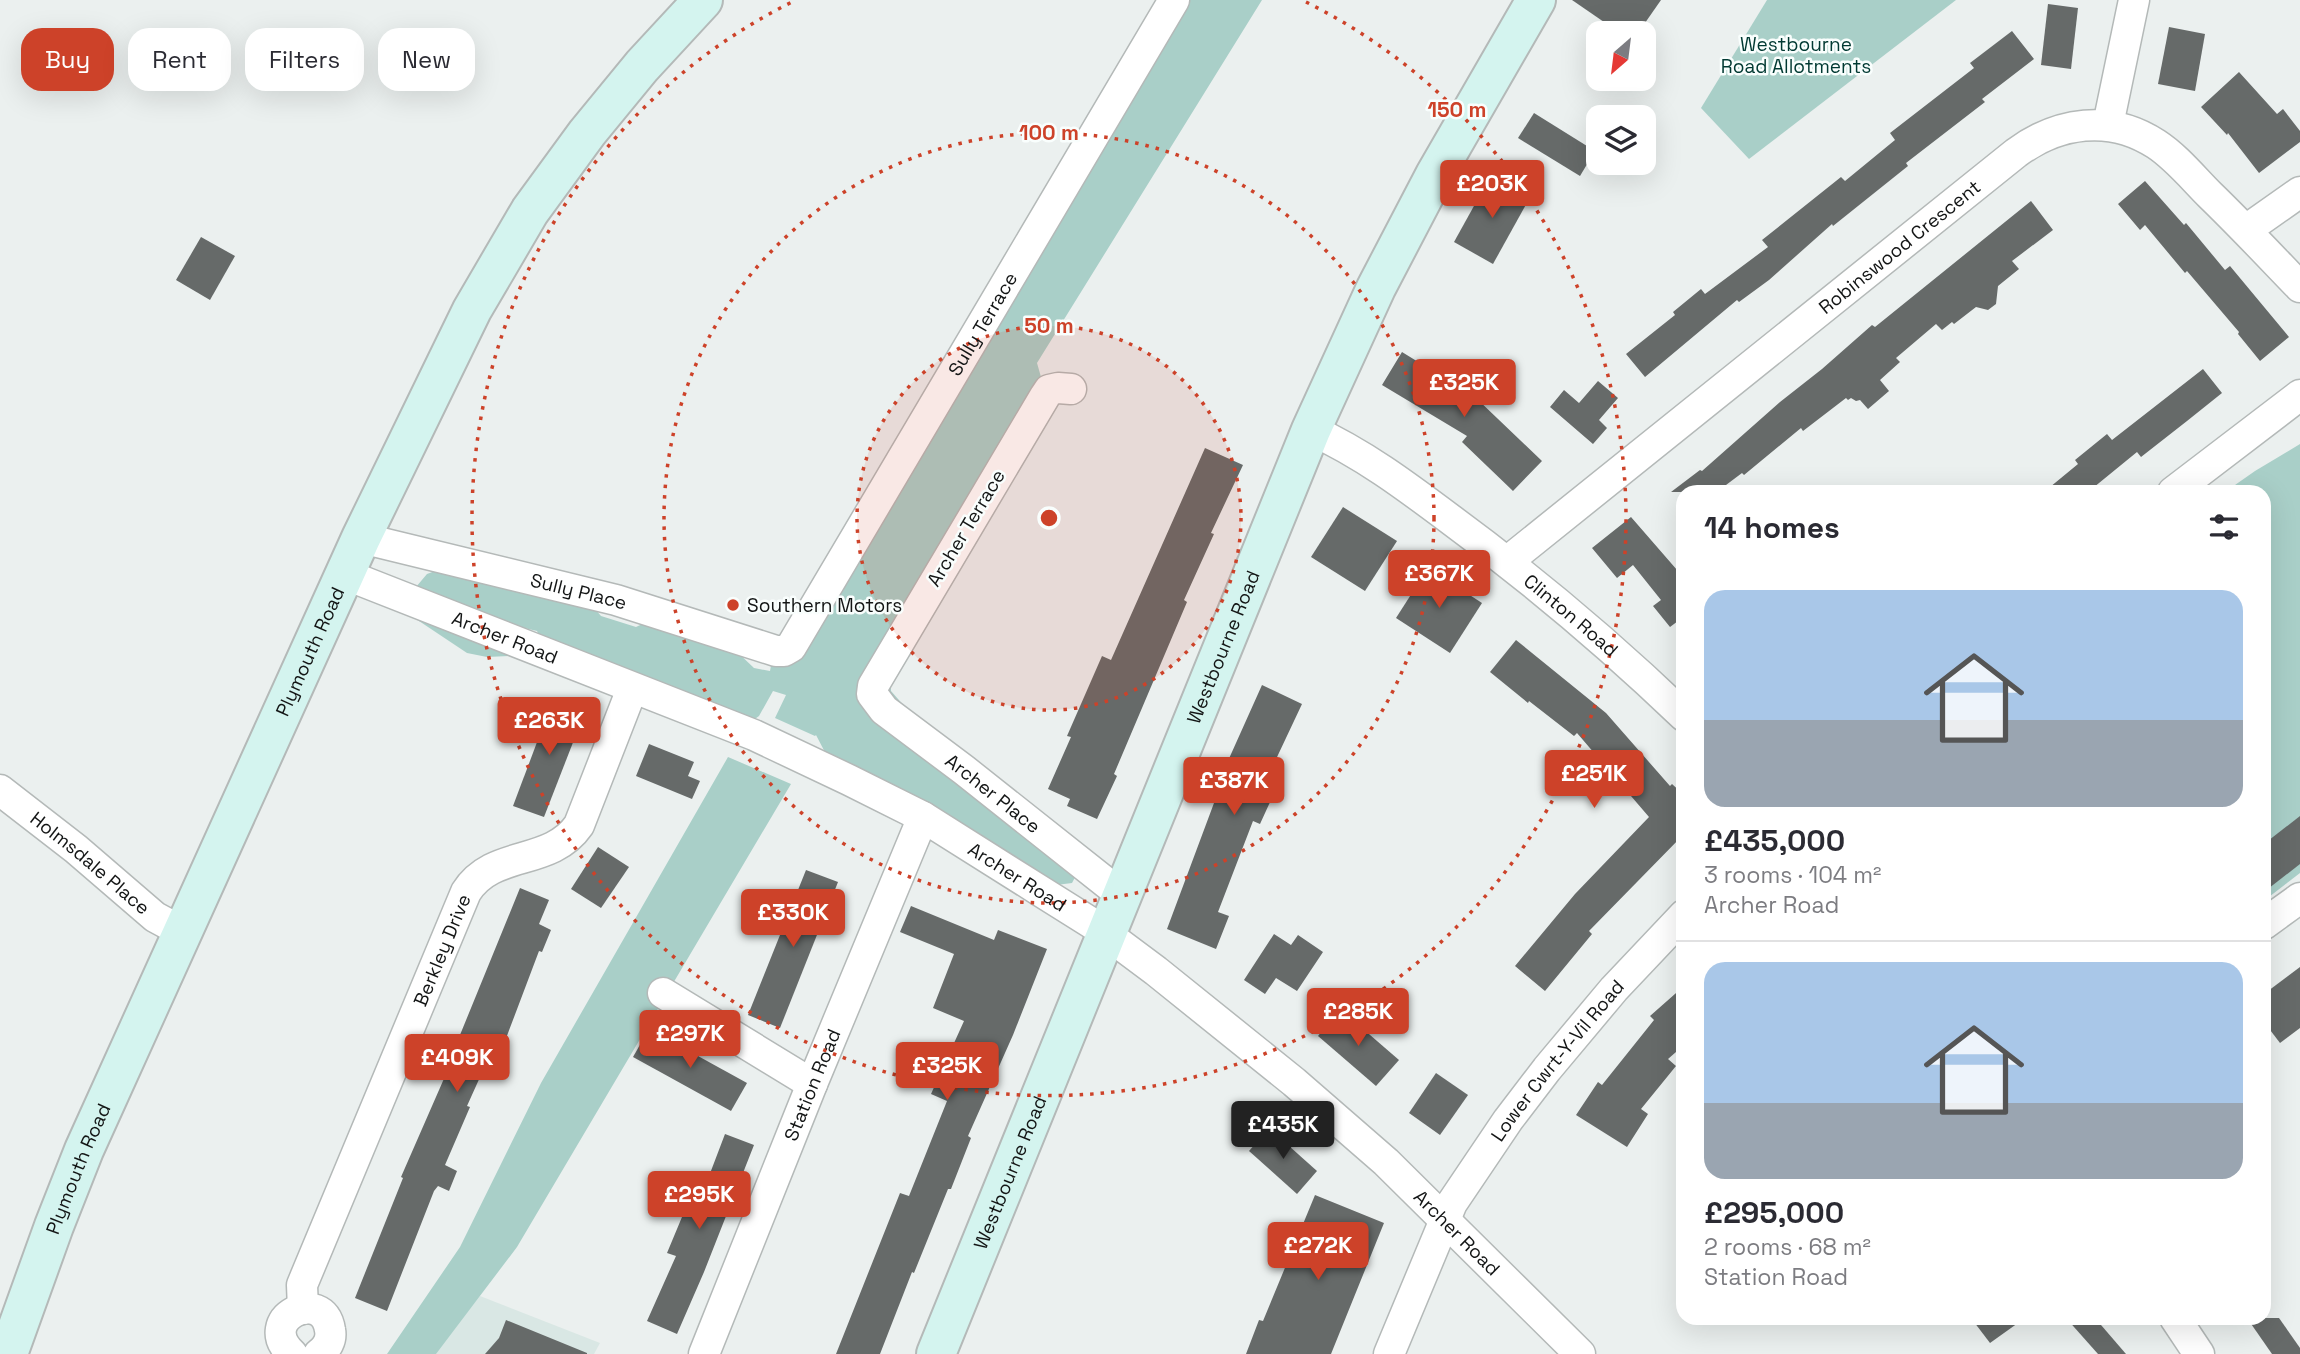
<!DOCTYPE html>
<html lang="en">
<head>
<meta charset="utf-8">
<style>
	:root { --surface:#fff; --page:#f7f7f7; --text:#2b2b33; --muted:#7c7c81; --line:#e1e1e2; --accent:#cd4229 }
	body { margin:0; font-family:"Space Grotesk",sans-serif; background:var(--page); color:var(--text); height:100vh; display:flex; flex-direction:column; font-size:26px; white-space:nowrap }
	* { box-sizing:border-box; margin:0 }
	p { font-size:23px; color:var(--muted) }
	.icon { flex:none; width:38px; height:38px; fill:none; stroke:currentColor; stroke-width:2; stroke-linecap:round; stroke-linejoin:round }
	.map { position:relative; flex:1; overflow:hidden }
	.side { position:absolute; left:1676px; top:485px; width:595px; height:840px; display:flex; flex-direction:column; background:var(--surface); border-radius:21px; box-shadow:0 7px 28px #0002 }
	.side>* { flex:none }
	.hud { position:absolute; left:21px; top:28px; width:665px; height:63px; display:flex; gap:14px }
	.needle { width:46px; rotate:208deg }
	.controls { position:absolute; left:1586px; top:21px; display:grid; gap:14px }
	.controls a { display:grid; place-items:center; width:70px; height:70px; border-radius:14px; background:var(--surface); box-shadow:0 7px 28px #0002; font-size:35px }
	.price { position:absolute; translate:-50% -60px; padding:0 16px; border-radius:7px; background:var(--accent); color:#fff; font-size:23px; line-height:46px; filter:drop-shadow(0 2px 4px #0008) }
	.price::after { content:''; position:absolute; left:50%; top:42px; width:21px; height:16px; margin-left:-10px; background:inherit; clip-path:polygon(0 0,100% 0,50% 100%) }
	.price.selected { background:#222; color:#fff }
	ul { padding:0; list-style:none }
	li { display:grid; align-content:center; gap:14px; height:371px; padding:0 28px }
	li+li { border-top:2px solid var(--line) }
	li span { display:grid; place-items:center; height:217px; border-radius:21px; color:#555 }
	li>.icon { margin-inline-start:auto }
	span .icon { width:126px; height:126px; fill:#fffc; stroke-width:1 }
	li b { font-size:30px }
	h2 { display:flex; justify-content:space-between; align-items:center; height:84px; padding:0 28px; font-size:30px }
	.tag { padding:0 24px; border-radius:21px; background:var(--surface); box-shadow:0 7px 28px #0002; font-size:24px; line-height:63px }
	.tag.selected { background:var(--accent); color:#fff }
	.map>svg:first-child { display:block }
	.built { fill:#d9e7e4 }
	.green { fill:#a9cfc8 }
	.building { fill:#666a69 }
	.lines { fill:none; stroke-linecap:round; stroke-linejoin:round }
	.street-casing { stroke:#b4b9b8; stroke-width:33 }
	.secondary-casing { stroke:#b4b9b8; stroke-width:42 }
	.street { stroke:#fff; stroke-width:30 }
	.secondary { stroke:#d4f4ef; stroke-width:38 }
	.ring { fill:none; stroke:#cd4229; stroke-width:3.5; stroke-dasharray:3.5 7 }
	.poi-dot { fill:#cd4229; stroke:#f9fefd; stroke-width:2.5 }
	.labels { text-anchor:middle; dominant-baseline:central; stroke-width:5; stroke-linejoin:round; paint-order:stroke }
	.park-label { font-size:19px; fill:#003932; stroke:#f9fefd }
	.street-label { font-size:19px; fill:#131515; stroke:#f9fefd }
	.poi-label { font-size:19px; fill:#131515; stroke:#f9fefd; text-anchor:start }
	.centre { fill:#cd4229; stroke:#f9fefd; stroke-width:3.5 }
	.ring-label { font-size:21px; text-anchor:middle; font-weight:bold; fill:#cd4229; stroke:#f9fefd; stroke-width:5; stroke-linejoin:round; paint-order:stroke }
</style>
</head>
<body>
<div class="map">
<svg width="2300" height="1354" viewBox="0 0 2300 1354">
	<rect width="100%" height="100%" fill="#ebf0ef"/>
	<path class="built" d="M480,1296L600,1343L594,1354H433Z"/>
	<g class="green">
		<path d="M1189,0H1262L1037,363L1041,377L983,473L890,670L891,691L927,732L1082,864L1072,883L1056,885L828,758L816,735L815,736L775,718L786,695L773,691L759,716L752,721L544,646L537,631L507,624L505,643L509,656L487,657L467,653L416,619L420,609L416,587L427,574L443,568L589,602L601,616L636,627L653,619L734,649L754,668L770,671L772,660Z"/>
		<path d="M1767,0H1956L1749,159L1701,108Z"/>
		<path d="M2300,444V873L2265,900L2264,492H2225L2255,471Z"/>
		<path d="M728,757L791,784L517,1247L436,1354H387L460,1247L541,1083Z"/>
	</g>
	<g class="building">
		<path d="M1572,0H1661L1638,33H1620Z"/>
		<path d="M2048,4L2078,8L2071,69L2041,65Z"/>
		<path d="M2169,27L2205,34L2195,91L2158,84Z"/>
		<path d="M2012,31L2034,59L1982,99L1985,102L1906,163L1908,166L1833,226L1832,224L1769,280L1739,302L1737,300L1645,377L1626,354L1675,315L1673,312L1701,289L1705,294L1768,247L1762,240L1841,177L1845,181L1895,140L1890,133L1974,68L1970,63Z"/>
		<path d="M2239,72L2277,114L2283,109L2300,131V142L2259,173L2228,133L2227,135L2201,107Z"/>
		<path d="M1534,113L1595,151L1580,176L1518,138Z"/>
		<path d="M1490,177L1529,199L1493,264L1454,242Z"/>
		<path d="M2145,181L2184,225L2186,223L2225,270L2230,266L2289,337L2260,361L2238,334L2239,332L2187,271L2185,273L2145,225L2140,230L2118,204Z"/>
		<path d="M2031,201L2053,230L2012,261L2019,269L1998,286L1996,304L1988,310L1976,307L1954,324L1952,322L1942,330L1936,324L1896,358L1900,362L1880,380L1889,391L1868,409L1860,400L1856,401L1851,398L1848,400L1846,398L1803,431L1801,428L1744,475L1742,473L1722,488L1726,492H1671L1700,470L1702,471L1780,402L1822,369L1872,325L1875,327Z"/>
		<path d="M201,237L235,256L210,300L176,280Z"/>
		<path d="M1402,352L1475,397L1542,461L1513,491L1462,442L1467,436L1382,385Z"/>
		<path d="M2203,369L2222,393L2187,421L2141,457L2137,452L2088,492H2044L2078,464L2075,460L2107,434L2112,440Z"/>
		<path d="M1598,381L1618,398L1599,420L1607,428L1593,444L1550,407L1564,390L1579,403Z"/>
		<path d="M1205,448L1243,465L1211,533L1214,534L1184,600L1187,602L1114,774L1117,776L1097,819L1067,806L1070,799L1048,789L1071,737L1067,736L1102,656L1111,660Z"/>
		<path d="M1343,507L1397,541L1365,591L1311,557Z"/>
		<path d="M1631,517L1684,578V629L1678,621L1670,627L1653,606L1661,600L1633,565L1617,578L1592,548Z"/>
		<path d="M1428,568L1482,603L1450,653L1396,618Z"/>
		<path d="M1516,640L1606,713L1670,786L1672,784L1684,795V834L1589,931L1592,934L1545,991L1515,966L1575,894L1649,817L1577,733L1574,736L1529,701L1528,703L1490,672Z"/>
		<path d="M1262,685L1302,704L1270,772L1281,778L1260,824L1253,821L1218,912L1229,916L1216,949L1167,929L1214,803L1210,801Z"/>
		<path d="M554,697L586,709L544,817L513,806Z"/>
		<path d="M649,744L694,762L688,776L700,781L692,799L636,776Z"/>
		<path d="M2300,816V864L2264,892V844Z"/>
		<path d="M598,847L629,867L601,908L571,889Z"/>
		<path d="M806,870L838,882L780,1028L748,1015Z"/>
		<path d="M520,888L549,900L539,924L551,930L542,952L539,951L502,1049L494,1046L467,1106L470,1107L445,1165L457,1171L449,1191L438,1186L434,1191L387,1311L355,1298L403,1178L401,1177L453,1058L451,1057Z"/>
		<path d="M911,906L994,940L998,930L1047,949L1013,1035L968,1136L971,1138L951,1189H948L914,1273L912,1272L880,1354H836L900,1193L909,1196L947,1101L931,1094L964,1021L933,1008L954,954L900,932Z"/>
		<path d="M1274,934L1291,945L1298,935L1323,952L1297,991L1276,978L1265,994L1244,980Z"/>
		<path d="M2300,967V1028L2280,1043L2264,1022V994Z"/>
		<path d="M1684,986V1045L1668,1059L1676,1066L1641,1109L1648,1114L1627,1147L1576,1115L1598,1082L1602,1085L1654,1020L1650,1016Z"/>
		<path d="M1340,1009L1399,1060L1376,1086L1318,1036Z"/>
		<path d="M649,1029L747,1083L731,1111L633,1057Z"/>
		<path d="M1436,1073L1468,1095L1440,1135L1409,1113Z"/>
		<path d="M1269,1128L1317,1171L1297,1194L1249,1151Z"/>
		<path d="M725,1134L754,1145L704,1272L677,1334L647,1321L676,1256L667,1253L687,1205L674,1201L684,1175L706,1184Z"/>
		<path d="M1315,1195L1384,1223L1331,1354H1246L1259,1320L1263,1321Z"/>
		<path d="M1971,1318H2025L1990,1343Z"/>
		<path d="M2066,1318H2095L2126,1354H2098Z"/>
		<path d="M2247,1318H2279L2300,1348V1354H2272Z"/>
		<path d="M506,1320L587,1353V1354H485L499,1338Z"/>
	</g>
	<g class="lines">
		<defs>
			<g id="street">
				<path d="M2108,125L2134,0"/>
				<path d="M2246,230L2300,192"/>
				<path id="s1" d="M1071,389L1058,388L1049,390L1045,396L873,686L872,694L884,710L964,770L1109,885L1123,893"/>
				<path id="s2" d="M1311,430C1362,453 1406,486 1450,519C1533,580 1610,645 1684,716"/>
				<path d="M2173,492L2300,395"/>
				<path id="s3" d="M361,538L616,600L776,651H784L791,647L1174,0"/>
				<path id="s4" d="M1508,561L2016,153C2058,122 2110,114 2156,144C2176,157 2193,178 2210,195C2241,225 2270,256 2300,287"/>
				<path id="s5" d="M344,574L754,735L849,780L923,817L1042,892L1093,924L1156,971L1294,1082L1386,1162L1580,1354"/>
				<path id="s6" d="M0,790L76,849L155,917L181,931"/>
				<path d="M2264,924L2300,898"/>
				<path d="M663,993L812,1084"/>
				<path id="s7" d="M303,1309L302,1285L466,892C493,849 550,867 579,825L632,689"/>
				<path d="M2175,1318L2199,1354"/>
				<path d="M292,1354C254,1319 323,1285 330,1330C332,1340 327,1348 319,1354"/>
				<path id="s8" d="M704,1354L812,1084L923,817"/>
				<path id="s9" d="M1389,1354L1452,1203L1508,1120L1547,1069L1614,989L1684,915"/>
			</g>
			<g id="secondary">
				<path id="s10" d="M8,1354L54,1226L84,1150L361,538L472,310L530,211L587,133L642,66L703,0"/>
				<path id="s11" d="M936,1354L1311,430L1376,288L1435,175L1536,0"/>
			</g>
		</defs>
		<use href="#street" class="street-casing"/>
		<use href="#secondary" class="secondary-casing"/>
		<use href="#street" class="street"/>
		<use href="#secondary" class="secondary"/>
	</g>
	<circle cx="1049" cy="518" r="192" fill="#cd4229" fill-opacity=".12"/>
	<g class="ring">
		<circle cx="1049" cy="518" r="192"/>
		<circle cx="1049" cy="518" r="385"/>
		<path d="M1306 2A577 577 0 1 1 792 2"/>
	</g>
	<circle class="poi-dot" cx="733" cy="605" r="7"/>
	<g class="labels">
		<g class="park-label">
			<text x="1796" y="44">Westbourne<tspan x="1796" dy="22">Road Allotments</tspan></text>
		</g>
		<g class="street-label">
			<text stroke="none"><textPath href="#s4" startOffset="502">Robinswood Crescent</textPath></text>
			<text stroke="none"><textPath href="#s3" startOffset="822">Sully Terrace</textPath></text>
			<text transform="translate(966 528) rotate(-59)">Archer Terrace</text>
			<text stroke="none"><textPath href="#s3" startOffset="224">Sully Place</textPath></text>
			<text stroke="none"><textPath href="#s2" startOffset="320">Clinton Road</textPath></text>
			<text stroke="none"><textPath href="#s5" startOffset="173">Archer Road</textPath></text>
			<text stroke="none"><textPath href="#s11" startOffset="763">Westbourne Road</textPath></text>
			<text stroke="none"><textPath href="#s10" startOffset="765">Plymouth Road</textPath></text>
			<text stroke="none"><textPath href="#s1" startOffset="532">Archer Place</textPath></text>
			<text stroke="none"><textPath href="#s6" startOffset="116">Holmsdale Place</textPath></text>
			<text stroke="none"><textPath href="#s5" startOffset="740">Archer Road</textPath></text>
			<text stroke="none"><textPath href="#s7" startOffset="387">Berkley Drive</textPath></text>
			<text stroke="none"><textPath href="#s9" startOffset="341">Lower Cwrt-Y-Vil Road</textPath></text>
			<text stroke="none"><textPath href="#s8" startOffset="290">Station Road</textPath></text>
			<text stroke="none"><textPath href="#s10" startOffset="198">Plymouth Road</textPath></text>
			<text stroke="none"><textPath href="#s11" startOffset="196">Westbourne Road</textPath></text>
			<text stroke="none"><textPath href="#s5" startOffset="1307">Archer Road</textPath></text>
		</g>
		<g class="poi-label">
			<text x="747" y="605">Southern Motors</text>
		</g>
	</g>
	<circle cx="1049" cy="518" r="10" class="centre"/>
	<g class="ring-label">
		<text x="1457" y="117">150 m</text>
		<text x="1049" y="140">100 m</text>
		<text x="1049" y="333">50 m</text>
	</g>
</svg>
<div class="controls">
<a><svg class="needle" viewBox="-14 -14 28 28"><path d="M0-13l5 13h-10z" fill="#e53935"/><path d="M0 13l5-13h-10z" fill="#7c7c81"/></svg></a>
<a><svg class="icon" aria-label="layers" viewBox="0 0 24 24"><path d="M12 4l9 5-9 5-9-5zM3 14l9 5 9-5"/></svg></a>
</div>
<b class="price" style="left:1492px;top:220px">£203K</b>
<b class="price" style="left:1464px;top:419px">£325K</b>
<b class="price" style="left:1439px;top:610px">£367K</b>
<b class="price" style="left:549px;top:757px">£263K</b>
<b class="price" style="left:1594px;top:810px">£251K</b>
<b class="price" style="left:1234px;top:817px">£387K</b>
<b class="price" style="left:793px;top:949px">£330K</b>
<b class="price" style="left:1358px;top:1048px">£285K</b>
<b class="price" style="left:690px;top:1070px">£297K</b>
<b class="price" style="left:457px;top:1094px">£409K</b>
<b class="price" style="left:947px;top:1102px">£325K</b>
<b class="price selected" style="left:1283px;top:1161px">£435K</b>
<b class="price" style="left:699px;top:1231px">£295K</b>
<b class="price" style="left:1318px;top:1282px">£272K</b>
<div class="hud">
<a class="tag selected">Buy</a>
<a class="tag">Rent</a>
<a class="tag">Filters</a>
<a class="tag">New</a>
</div>
<section class="side">
<h2>14 homes<svg class="icon" aria-label="filters" viewBox="0 0 24 24"><path d="M4 7h16M4 17h16"/><circle cx="9" cy="7" r="2"/><circle cx="15" cy="17" r="2"/></svg></h2>
<ul>
<li><span style="background:linear-gradient(#a9c7e8 60%,#9aa5b1 0)"><svg class="icon" aria-label="home" viewBox="0 0 24 24"><path d="M3 11l9-7 9 7M6 9v11h12V9"/></svg></span><div><b>£435,000</b><p>3 rooms · 104 m²</p><p>Archer Road</p></div></li>
<li><span style="background:linear-gradient(#a9c7e8 65%,#9aa5b1 0)"><svg class="icon" aria-label="home" viewBox="0 0 24 24"><path d="M3 11l9-7 9 7M6 9v11h12V9"/></svg></span><div><b>£295,000</b><p>2 rooms · 68 m²</p><p>Station Road</p></div></li>
</ul>
</section>
</div>
</body>
</html>
